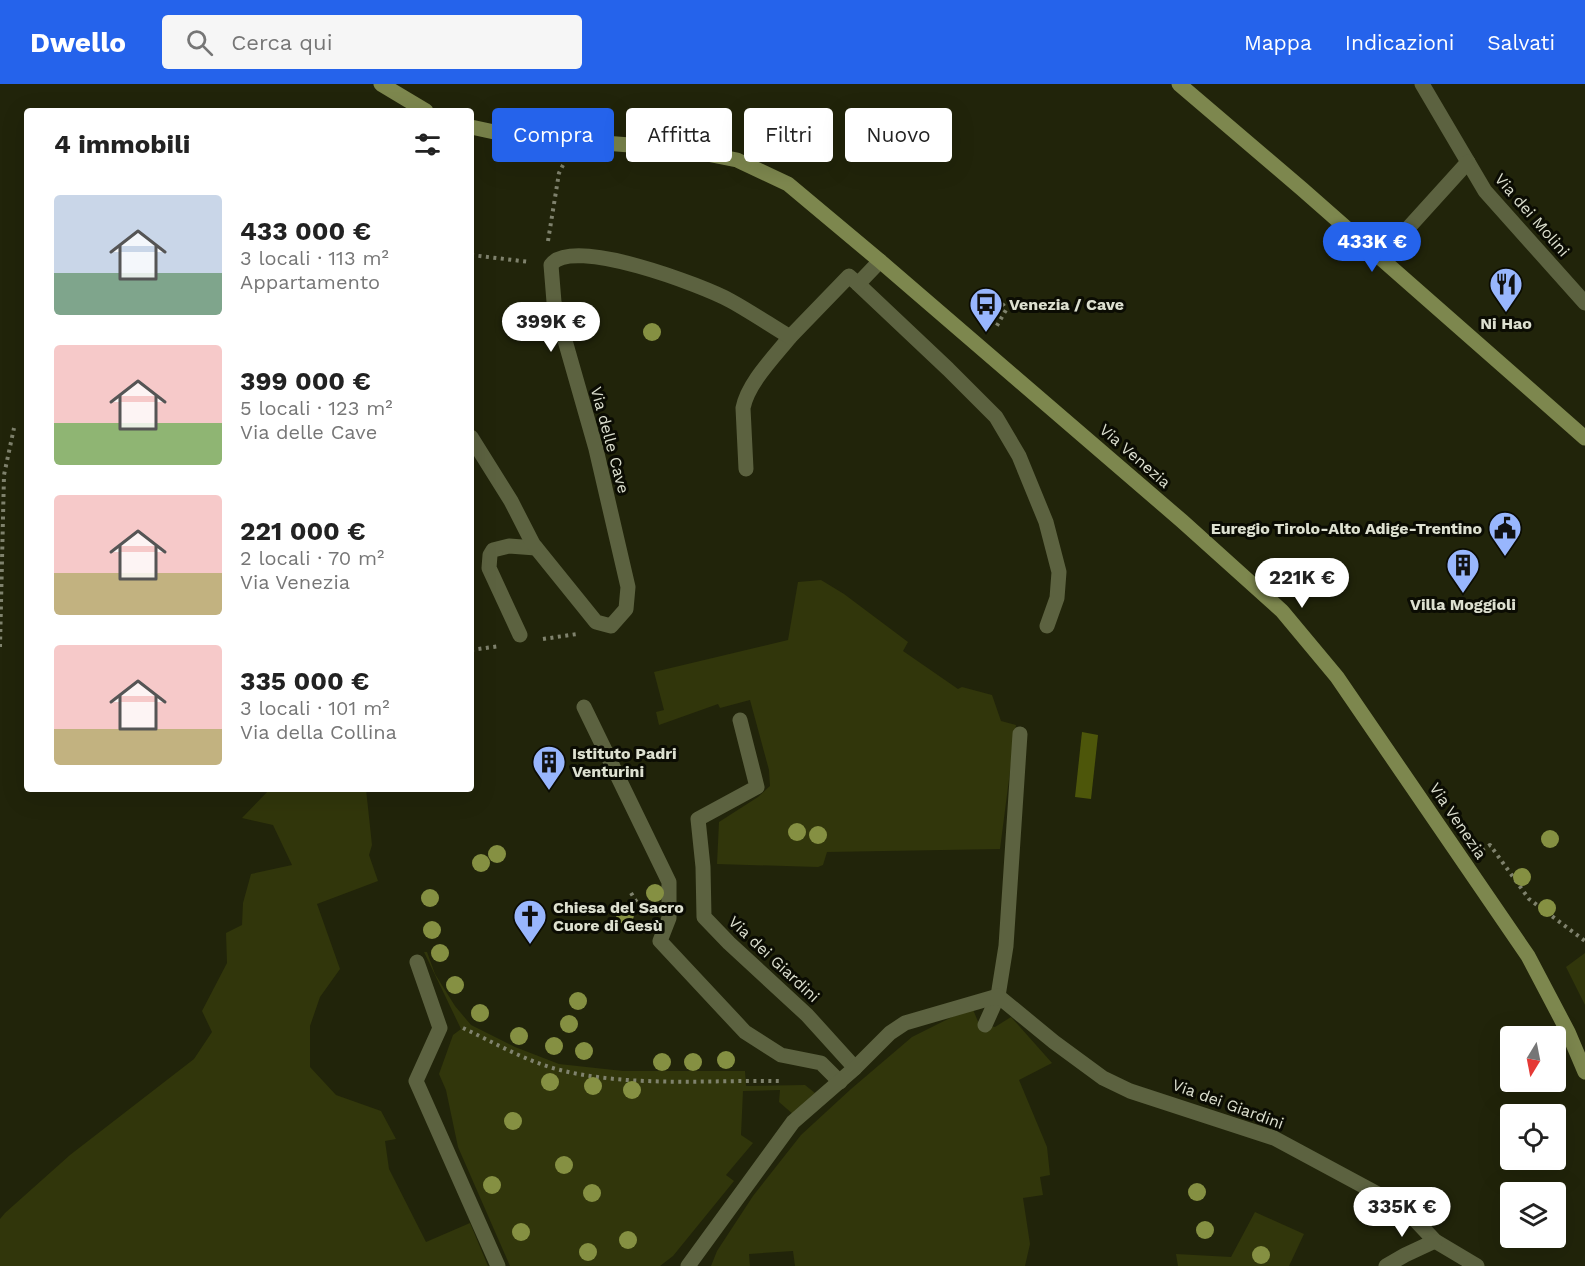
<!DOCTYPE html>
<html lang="it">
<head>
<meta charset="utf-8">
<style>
	:root { --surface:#fff; --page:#f6f6f6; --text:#222; --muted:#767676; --accent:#2563eb }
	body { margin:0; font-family:"Work Sans",sans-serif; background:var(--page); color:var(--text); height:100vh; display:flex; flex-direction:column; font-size:22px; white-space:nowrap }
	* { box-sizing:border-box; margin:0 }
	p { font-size:20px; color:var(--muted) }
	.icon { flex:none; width:33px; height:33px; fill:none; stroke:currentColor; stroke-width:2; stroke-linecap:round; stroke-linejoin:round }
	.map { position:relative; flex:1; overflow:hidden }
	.drawer { position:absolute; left:24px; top:24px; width:450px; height:684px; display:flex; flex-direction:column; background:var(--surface); border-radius:6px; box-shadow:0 6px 24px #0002 }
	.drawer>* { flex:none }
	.hud { position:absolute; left:492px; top:24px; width:570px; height:54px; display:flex; gap:12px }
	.needle { width:39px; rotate:190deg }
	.tools { position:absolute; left:1500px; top:942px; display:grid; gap:12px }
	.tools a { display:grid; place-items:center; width:66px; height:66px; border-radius:6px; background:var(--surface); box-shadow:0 6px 24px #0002; font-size:30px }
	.price { position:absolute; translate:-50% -51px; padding:0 14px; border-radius:21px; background:#fff; color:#222; font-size:20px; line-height:39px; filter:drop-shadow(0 2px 3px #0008) }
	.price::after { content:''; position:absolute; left:50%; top:36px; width:18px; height:14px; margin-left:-9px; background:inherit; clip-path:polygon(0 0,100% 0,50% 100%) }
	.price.current { background:var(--accent); color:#fff }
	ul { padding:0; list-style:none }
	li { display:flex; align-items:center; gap:18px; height:150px; padding:0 30px }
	li span { display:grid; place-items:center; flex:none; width:168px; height:120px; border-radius:6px; color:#555 }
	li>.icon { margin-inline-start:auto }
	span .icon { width:72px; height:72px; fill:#fffc; stroke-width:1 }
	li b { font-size:26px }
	h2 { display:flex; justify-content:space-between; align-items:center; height:72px; padding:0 30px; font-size:26px }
	.pill { padding:0 21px; border-radius:6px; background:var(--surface); box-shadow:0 6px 24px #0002; font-size:21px; line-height:54px }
	.pill.current { background:var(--accent); color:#fff }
	header { display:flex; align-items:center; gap:36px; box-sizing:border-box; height:84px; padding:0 30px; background:var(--accent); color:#fff }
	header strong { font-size:28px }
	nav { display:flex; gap:33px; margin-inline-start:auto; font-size:21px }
	.search { width:420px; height:54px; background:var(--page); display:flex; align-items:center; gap:15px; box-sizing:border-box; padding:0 21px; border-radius:6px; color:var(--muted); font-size:22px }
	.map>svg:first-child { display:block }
	.green { fill:#31360b }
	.water { fill:#4d560a }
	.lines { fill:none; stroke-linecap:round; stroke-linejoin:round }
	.path { stroke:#7f826d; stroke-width:4; stroke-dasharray:3 4.5; stroke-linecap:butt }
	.service { stroke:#5c6240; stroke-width:15 }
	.minor { stroke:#5c6240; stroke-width:15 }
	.secondary { stroke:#7d874e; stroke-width:15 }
	.tree { fill:#859042 }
	.labels { text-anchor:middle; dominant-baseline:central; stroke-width:6; stroke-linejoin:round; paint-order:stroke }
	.street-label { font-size:16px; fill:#dde0d0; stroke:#0b0c03 }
	.poi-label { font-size:16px; font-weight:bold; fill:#dde0d0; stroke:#0b0c03; text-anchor:start }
</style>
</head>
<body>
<header>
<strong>Dwello</strong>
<div class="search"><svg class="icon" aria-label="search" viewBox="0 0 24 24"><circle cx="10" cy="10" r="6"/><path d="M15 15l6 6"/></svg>Cerca qui</div>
<nav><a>Mappa</a><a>Indicazioni</a><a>Salvati</a></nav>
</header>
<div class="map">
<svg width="1585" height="1182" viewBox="0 0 1585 1182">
	<rect width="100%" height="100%" fill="#21240a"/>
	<g class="green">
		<path d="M821,496L844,510L908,558L903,567L958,605L962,603L992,611L1001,637L1016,641L1000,765L827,768L823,781L818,783L717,780L719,738L758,713L770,702L769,686L750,616L720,624L718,620L659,641L656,628L664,626L654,588L788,556L798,498Z"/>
		<path d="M270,705H366L372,761L369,771L378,797L317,820L340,885L320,913L310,942V983L336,1011L381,1027L396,1055L385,1057L389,1085L426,1158L470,1139L488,1182H0V1135L5,1129L70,1071L194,975L212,948L202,927L227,879L226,849L242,841L243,819L251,790L292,781L273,741L242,734Z"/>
		<path d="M424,868H427L435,890L455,922L471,941L515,963L559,980L623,987H745L746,1002L805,1001L815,1009L794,1031L779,1018L780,1006L743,1007L741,1051L753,1059L726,1091L734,1097L673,1172L660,1182H510L458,1063L446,1006L439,990L453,951L461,945Z"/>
		<path d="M1585,869V921L1566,883Z"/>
		<path d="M972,923L979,940L995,943L1011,933L1052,979L1019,996L1047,1063L1050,1091L1040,1093L1043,1111L1023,1114L1030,1160L1025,1182H795L793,1167L749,1170L750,1182H711L717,1167L753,1112L801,1051L851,1005L912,953Z"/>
		<path d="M1255,1128L1304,1150L1289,1182H1178L1176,1170L1231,1173Z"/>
	</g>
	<path class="water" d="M1082,648L1098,651L1091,715L1075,713Z"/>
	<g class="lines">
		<g class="path">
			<path d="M548,157L559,89L563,81"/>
			<path d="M471,171L530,178"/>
			<path d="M971,224L986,212C994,214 1003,217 1006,226L995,245"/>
			<path d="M543,555L577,550"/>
			<path d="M0,563L4,391L14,344"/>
			<path d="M471,566L500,562"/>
			<path d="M1482,766L1490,761L1529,815L1585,857"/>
			<path d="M631,809L644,830"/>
			<path d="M463,944C495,959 529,979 564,987C633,1003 708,996 779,997"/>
		</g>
		<g class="service">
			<path d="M1422,0L1485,107L1585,219"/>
			<path d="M1381,174L1468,78"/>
			<path d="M858,200L948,285L996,333L1019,372L1046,438L1059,488L1057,514L1047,542"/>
			<path d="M746,385L743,324C748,299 774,273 790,253"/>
			<path d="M520,551L489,484L490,471L493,466L509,462L536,464"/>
			<path d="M584,623L669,798V834L660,857L745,948L781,971L821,979L840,998"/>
			<path d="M740,636L757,703L698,735L703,783L704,833L729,859L807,931L855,984"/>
			<path d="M417,878L440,944L416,997L498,1182"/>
			<path d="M985,941L998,912L1006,862L1020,650"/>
		</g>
		<g class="minor">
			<path d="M471,353L511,417L533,460L596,538L611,542L626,525L628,503L596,365L554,218L551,181C571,151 704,202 731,217C751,228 770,241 790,253L849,192L858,200L880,177"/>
			<path d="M688,1182L793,1038L855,984L890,949L905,939L998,912L1054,958L1103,994L1130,1007L1274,1054L1404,1124L1435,1157L1477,1182"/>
			<path d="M1386,1182L1405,1171L1435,1157"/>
		</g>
		<g class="secondary">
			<path d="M381,0L426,27"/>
			<path d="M1179,0L1302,105L1585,354"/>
			<path d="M471,43L513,52L682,65L737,76L788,100L880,177L1182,437L1282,527L1337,593L1528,872L1568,948L1585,988"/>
		</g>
	</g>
	<g class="tree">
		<circle cx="652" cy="248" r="9"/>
		<circle cx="797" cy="748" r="9"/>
		<circle cx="818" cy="751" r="9"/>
		<circle cx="1550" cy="755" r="9"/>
		<circle cx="497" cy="770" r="9"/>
		<circle cx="481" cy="779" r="9"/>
		<circle cx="1522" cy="793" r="9"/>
		<circle cx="655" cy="809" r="9"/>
		<circle cx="430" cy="814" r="9"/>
		<circle cx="1547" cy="824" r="9"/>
		<circle cx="625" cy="831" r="9"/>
		<circle cx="432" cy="846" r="9"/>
		<circle cx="440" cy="869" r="9"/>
		<circle cx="455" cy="901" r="9"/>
		<circle cx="578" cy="917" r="9"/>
		<circle cx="480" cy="929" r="9"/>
		<circle cx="569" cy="940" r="9"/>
		<circle cx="519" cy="952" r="9"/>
		<circle cx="554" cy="962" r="9"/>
		<circle cx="584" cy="967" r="9"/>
		<circle cx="726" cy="976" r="9"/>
		<circle cx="662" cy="978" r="9"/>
		<circle cx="693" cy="978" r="9"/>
		<circle cx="550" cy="998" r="9"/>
		<circle cx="593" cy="1002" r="9"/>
		<circle cx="632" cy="1006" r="9"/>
		<circle cx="513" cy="1037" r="9"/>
		<circle cx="564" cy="1081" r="9"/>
		<circle cx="492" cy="1101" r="9"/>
		<circle cx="1197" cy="1108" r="9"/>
		<circle cx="592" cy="1109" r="9"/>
		<circle cx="1205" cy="1146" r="9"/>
		<circle cx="521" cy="1148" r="9"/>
		<circle cx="628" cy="1156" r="9"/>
		<circle cx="588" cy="1168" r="9"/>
		<circle cx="1261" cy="1171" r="9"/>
	</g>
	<defs>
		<symbol id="restaurant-pin" viewBox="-11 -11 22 30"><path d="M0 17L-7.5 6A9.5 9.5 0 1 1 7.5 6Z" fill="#98b6fd" stroke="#0b0c03"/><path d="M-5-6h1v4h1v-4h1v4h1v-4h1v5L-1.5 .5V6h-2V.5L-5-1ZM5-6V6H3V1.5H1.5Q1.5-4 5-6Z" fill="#111"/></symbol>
		<symbol id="bus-pin" viewBox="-11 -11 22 30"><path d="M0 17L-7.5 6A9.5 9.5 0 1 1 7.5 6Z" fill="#98b6fd" stroke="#0b0c03"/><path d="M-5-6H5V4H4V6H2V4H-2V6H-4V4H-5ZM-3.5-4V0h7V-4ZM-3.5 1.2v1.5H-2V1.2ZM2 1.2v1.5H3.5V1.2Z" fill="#111"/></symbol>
		<symbol id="civic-pin" viewBox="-11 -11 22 30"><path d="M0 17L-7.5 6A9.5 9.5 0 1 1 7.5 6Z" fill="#98b6fd" stroke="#0b0c03"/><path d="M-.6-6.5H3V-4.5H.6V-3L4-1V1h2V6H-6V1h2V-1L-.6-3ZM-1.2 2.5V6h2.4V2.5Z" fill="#111"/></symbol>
		<symbol id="building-pin" viewBox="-11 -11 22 30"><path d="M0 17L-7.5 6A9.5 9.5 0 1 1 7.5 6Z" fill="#98b6fd" stroke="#0b0c03"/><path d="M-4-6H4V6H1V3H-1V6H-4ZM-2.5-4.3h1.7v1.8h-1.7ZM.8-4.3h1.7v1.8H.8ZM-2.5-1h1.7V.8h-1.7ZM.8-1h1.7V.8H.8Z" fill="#111"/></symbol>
		<symbol id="church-pin" viewBox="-11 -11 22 30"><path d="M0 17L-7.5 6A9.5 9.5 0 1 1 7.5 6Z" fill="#98b6fd" stroke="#0b0c03"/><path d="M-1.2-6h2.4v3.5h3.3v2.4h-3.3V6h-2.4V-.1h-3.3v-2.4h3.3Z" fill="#111"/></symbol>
	</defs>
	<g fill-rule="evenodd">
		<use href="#restaurant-pin" x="1487" y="181" width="38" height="52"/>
		<use href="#bus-pin" x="967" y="201" width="38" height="52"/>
		<use href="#civic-pin" x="1486" y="425" width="38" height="52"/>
		<use href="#building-pin" x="1444" y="462" width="38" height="52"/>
		<use href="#building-pin" x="530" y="659" width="38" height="52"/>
		<use href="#church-pin" x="511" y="813" width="38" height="52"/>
	</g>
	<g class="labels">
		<g class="street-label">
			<text transform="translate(1532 131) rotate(49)">Via dei Molini</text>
			<text transform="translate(610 356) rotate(75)">Via delle Cave</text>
			<text transform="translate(1135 372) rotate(41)">Via Venezia</text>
			<text transform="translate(1458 737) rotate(56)">Via Venezia</text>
			<text transform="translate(774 875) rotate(43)">Via dei Giardini</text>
			<text transform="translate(1228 1020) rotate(20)">Via dei Giardini</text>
		</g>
		<g class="poi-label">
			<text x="1009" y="220">Venezia / Cave</text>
			<text x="1506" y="239" text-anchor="middle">Ni Hao</text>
			<text x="1482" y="444" text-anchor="end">Euregio Tirolo-Alto Adige-Trentino</text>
			<text x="1463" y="520" text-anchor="middle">Villa Moggioli</text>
			<text x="572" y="669">Istituto Padri<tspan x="572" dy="18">Venturini</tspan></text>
			<text x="553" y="823">Chiesa del Sacro<tspan x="553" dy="18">Cuore di Gesù</tspan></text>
		</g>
	</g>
</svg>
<div class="tools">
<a><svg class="needle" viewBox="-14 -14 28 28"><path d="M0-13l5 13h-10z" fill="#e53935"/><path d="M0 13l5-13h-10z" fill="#767676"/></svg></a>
<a><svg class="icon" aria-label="locate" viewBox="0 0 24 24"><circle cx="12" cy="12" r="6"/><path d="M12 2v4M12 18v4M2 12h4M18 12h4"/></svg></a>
<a><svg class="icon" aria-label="layers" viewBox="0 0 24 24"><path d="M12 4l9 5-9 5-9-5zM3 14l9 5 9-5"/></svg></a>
</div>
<b class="price current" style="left:1372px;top:189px">433K €</b>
<b class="price" style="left:551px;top:269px">399K €</b>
<b class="price" style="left:1302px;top:525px">221K €</b>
<b class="price" style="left:1402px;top:1154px">335K €</b>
<div class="hud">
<a class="pill current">Compra</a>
<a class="pill">Affitta</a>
<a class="pill">Filtri</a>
<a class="pill">Nuovo</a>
</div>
<section class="drawer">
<h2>4 immobili<svg class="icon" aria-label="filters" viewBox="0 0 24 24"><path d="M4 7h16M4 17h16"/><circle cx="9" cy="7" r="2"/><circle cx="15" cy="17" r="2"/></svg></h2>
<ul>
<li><span style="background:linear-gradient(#c9d6e8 65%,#7fa58c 0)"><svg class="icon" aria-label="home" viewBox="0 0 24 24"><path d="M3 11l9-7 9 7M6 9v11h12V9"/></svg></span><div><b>433 000 €</b><p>3 locali · 113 m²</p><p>Appartamento</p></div></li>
<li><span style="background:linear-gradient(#f6c9c9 65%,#8fb573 0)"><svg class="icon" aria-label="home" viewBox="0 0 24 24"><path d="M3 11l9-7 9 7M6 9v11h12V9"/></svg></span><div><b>399 000 €</b><p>5 locali · 123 m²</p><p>Via delle Cave</p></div></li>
<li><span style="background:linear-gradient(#f6c9c9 65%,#c2b280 0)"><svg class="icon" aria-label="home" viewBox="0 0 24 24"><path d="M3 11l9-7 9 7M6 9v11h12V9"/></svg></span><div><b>221 000 €</b><p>2 locali · 70 m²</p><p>Via Venezia</p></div></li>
<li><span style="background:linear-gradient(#f6c9c9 70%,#c2b280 0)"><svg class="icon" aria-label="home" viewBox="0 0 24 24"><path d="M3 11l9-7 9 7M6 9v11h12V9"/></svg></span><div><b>335 000 €</b><p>3 locali · 101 m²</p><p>Via della Collina</p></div></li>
</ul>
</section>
</div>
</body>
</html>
